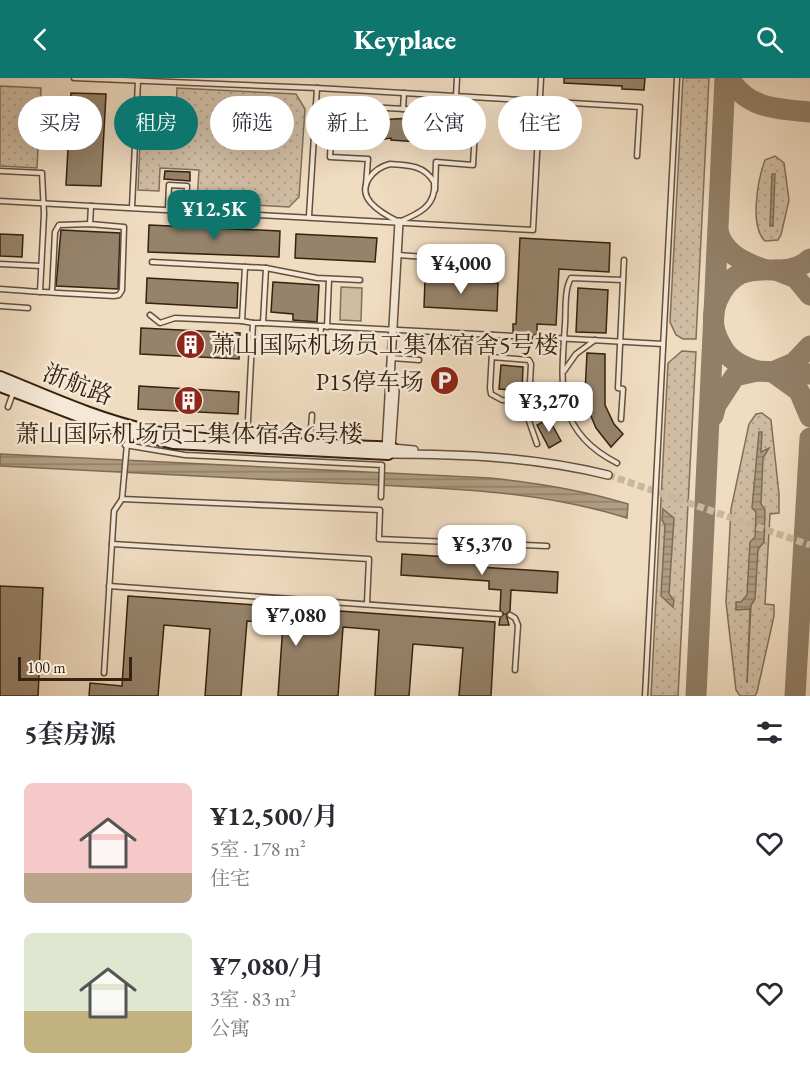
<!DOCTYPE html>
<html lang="zh">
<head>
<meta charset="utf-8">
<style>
	:root { --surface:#fff; --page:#f7f7f7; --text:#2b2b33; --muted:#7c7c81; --accent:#0f766e }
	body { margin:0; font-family:"EB Garamond","Noto Serif SC",serif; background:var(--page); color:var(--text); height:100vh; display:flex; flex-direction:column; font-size:22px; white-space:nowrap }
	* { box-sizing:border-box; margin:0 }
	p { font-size:20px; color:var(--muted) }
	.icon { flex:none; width:33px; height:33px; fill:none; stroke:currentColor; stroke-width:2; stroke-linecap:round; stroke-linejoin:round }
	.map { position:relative; height:618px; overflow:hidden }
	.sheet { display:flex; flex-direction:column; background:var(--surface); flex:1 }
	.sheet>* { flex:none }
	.guide { position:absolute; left:18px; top:18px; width:774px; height:54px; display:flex; gap:12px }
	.scale { position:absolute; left:18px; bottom:15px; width:114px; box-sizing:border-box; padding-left:6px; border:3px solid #35220f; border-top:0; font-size:16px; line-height:21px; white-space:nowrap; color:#35220f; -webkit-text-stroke:4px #f5e8d7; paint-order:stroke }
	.price { position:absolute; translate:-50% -51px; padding:0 14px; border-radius:12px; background:#fff; color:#222; font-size:20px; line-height:39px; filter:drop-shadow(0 2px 3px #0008) }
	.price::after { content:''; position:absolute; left:50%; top:36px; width:18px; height:14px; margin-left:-9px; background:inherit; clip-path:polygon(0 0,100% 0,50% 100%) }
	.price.active { background:var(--accent); color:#fff }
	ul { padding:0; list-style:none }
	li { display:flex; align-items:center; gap:18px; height:150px; padding:0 24px }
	li span { display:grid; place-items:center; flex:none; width:168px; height:120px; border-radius:9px; color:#555 }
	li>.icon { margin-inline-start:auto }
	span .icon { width:72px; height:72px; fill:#fffc; stroke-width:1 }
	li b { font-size:26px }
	h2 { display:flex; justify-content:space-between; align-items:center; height:72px; padding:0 24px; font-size:26px }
	.pill { padding:0 21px; border-radius:27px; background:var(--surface); box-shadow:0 6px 24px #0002; font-size:21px; line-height:54px }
	.pill.active { background:var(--accent); color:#fff }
	header { display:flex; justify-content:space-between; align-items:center; height:78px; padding:0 24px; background:var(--accent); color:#fff; font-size:27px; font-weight:800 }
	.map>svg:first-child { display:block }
	.grass { fill:url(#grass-dots); stroke:#826f59; stroke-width:1.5 }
	.park { fill:#d0bca3; stroke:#826f59; stroke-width:1.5 }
	.water { fill:url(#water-rules); stroke:#7f6c55; stroke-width:1.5 }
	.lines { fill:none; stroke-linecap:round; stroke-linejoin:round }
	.taxiway { stroke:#927f68; stroke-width:21 }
	.building { fill:#96836c; stroke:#35220f; stroke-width:1.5 }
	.street-tunnel { stroke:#cbb79d; stroke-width:7; stroke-dasharray:7 3.5; stroke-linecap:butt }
	.lane-casing { stroke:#64503c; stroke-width:7 }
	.street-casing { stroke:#64503c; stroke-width:10 }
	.secondary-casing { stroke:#35220f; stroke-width:14 }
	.lane { stroke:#f5e8d7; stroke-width:4 }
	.street { stroke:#f5e8d7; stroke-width:7 }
	.secondary { stroke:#f5e8d7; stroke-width:10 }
	.labels { text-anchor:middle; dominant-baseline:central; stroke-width:5; stroke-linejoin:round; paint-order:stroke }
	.poi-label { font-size:24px; fill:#35220f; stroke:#f5e8d7; text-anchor:start }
	.street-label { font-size:24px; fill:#35220f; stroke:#f5e8d7 }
</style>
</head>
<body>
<header><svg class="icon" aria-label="back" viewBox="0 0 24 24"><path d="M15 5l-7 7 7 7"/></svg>Keyplace<svg class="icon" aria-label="search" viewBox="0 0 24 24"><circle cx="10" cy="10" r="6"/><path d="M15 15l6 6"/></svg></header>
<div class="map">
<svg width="810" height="618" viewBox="0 0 810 618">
	<defs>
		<pattern id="grass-dots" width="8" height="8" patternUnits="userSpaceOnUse" patternTransform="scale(1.5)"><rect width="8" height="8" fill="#d0bca3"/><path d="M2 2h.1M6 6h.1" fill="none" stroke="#b3a18b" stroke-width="1.8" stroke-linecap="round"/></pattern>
		<pattern id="water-rules" width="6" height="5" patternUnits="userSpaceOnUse" patternTransform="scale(1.5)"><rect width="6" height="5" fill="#b09d84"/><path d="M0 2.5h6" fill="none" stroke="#90806a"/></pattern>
	</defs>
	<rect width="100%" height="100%" fill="#f0dcc1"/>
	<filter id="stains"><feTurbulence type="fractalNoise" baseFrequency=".00333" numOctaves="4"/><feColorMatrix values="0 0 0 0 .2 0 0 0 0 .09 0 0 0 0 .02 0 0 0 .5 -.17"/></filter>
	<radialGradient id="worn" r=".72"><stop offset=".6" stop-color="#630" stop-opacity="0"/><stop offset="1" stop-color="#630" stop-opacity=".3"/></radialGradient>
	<g class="grass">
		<path d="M683,0H709L696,261H683L676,257L670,244Z"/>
		<path d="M0,8L41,10L37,90L0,88Z"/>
		<path d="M177,10L296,16L305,31L299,119L289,129L197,124L199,92L160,90L159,113L138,112L140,62L175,64Z"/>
		<path d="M775,78L784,85L789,122L781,157L778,162L765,163C749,148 758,101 765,82Z"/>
		<path d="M682,273L696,274L678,618H651L668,285Z"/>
		<path d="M762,335L771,342L779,416V435L770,436L765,526L774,527V538L757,614L755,618H740L736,612L726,524L731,431L749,346L756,336Z"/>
	</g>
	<path class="park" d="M341,209L362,210L361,243L340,242Z"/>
	<g class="water">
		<path d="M772,96H775L773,148H770Z"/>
		<path d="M759,354H762L761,374L769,370L763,380L761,426L765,432L764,464L758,471L755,521L751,527L747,605L750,531L736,532V524H741L747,517L750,464L755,459L756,434L752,430Z"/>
		<path d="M0,376L490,400C538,405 582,412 628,426L627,440C532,410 433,410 335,405C224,399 112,394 0,388Z"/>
		<path d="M663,431L674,440L669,516L674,522L673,529L661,518L665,447L662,442Z"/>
	</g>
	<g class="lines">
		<g class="taxiway">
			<path d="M729,0C747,31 778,31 810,34"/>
			<path d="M718,153C723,174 742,184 763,191"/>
			<path d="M776,192L796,200L810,217"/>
			<path d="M757,293C742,288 728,282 721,267C713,254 711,238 717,223C740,169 781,208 810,181"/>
			<path d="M775,293L794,285L810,268"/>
			<path d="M774,295L799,313L810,339"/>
			<path d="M713,338L716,327L735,298L757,293L810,296"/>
			<path d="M696,618L725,0"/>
			<path d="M795,618L810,360"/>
		</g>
	</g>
	<g class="building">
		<path d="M564,0H645L644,12L622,11V8L564,5Z"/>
		<path d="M71,15L106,16L101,108L66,107Z"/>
		<path d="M411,40L460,55L453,70L419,62V64L391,62V60L352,66L348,49L377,42Z"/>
		<path d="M165,93L190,94V103L164,101Z"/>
		<path d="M149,147L280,153L279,179L148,174Z"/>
		<path d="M61,152L120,155L118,211L56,208Z"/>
		<path d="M0,156L23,157L22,179L0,178Z"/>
		<path d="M296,156L377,160L375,184L295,180Z"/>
		<path d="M520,160L610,165L609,194L559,191L556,247L537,246V255L532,259L536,267L512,265L517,259L513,254V246H516Z"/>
		<path d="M147,200L238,205L237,230L146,225Z"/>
		<path d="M425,202L498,205L497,233L424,229Z"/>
		<path d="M273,204L319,207L317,244L293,242V236L271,234Z"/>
		<path d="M578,210L608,212L606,255L576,254Z"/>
		<path d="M141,250L240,255L239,281L140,276Z"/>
		<path d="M587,275L605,276V327L614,346L623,356L611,369L596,350L588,331L585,315Z"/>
		<path d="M501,287L523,289L522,313L499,311Z"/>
		<path d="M139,308L239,314L238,336L138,331Z"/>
		<path d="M549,341L561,363L549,370L537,347Z"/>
		<path d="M402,476L480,481L479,489L558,494L557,515L511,512L510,533L506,536L509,547H499L500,540L504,536L500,532L501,512L489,511V503L401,497Z"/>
		<path d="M0,508L43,510L38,618H0Z"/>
		<path d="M128,518L495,544L491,618H459L463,570L413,566L409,618H375L379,552L343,549L338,618H278L283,546L247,543L241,618H205L210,551L164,547L158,618H89L90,605L122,608Z"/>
	</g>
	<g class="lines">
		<path class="street-tunnel" d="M608,397L810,467"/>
		<defs>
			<g id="lane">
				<path d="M74,0L317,10L640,29L637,78"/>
				<path d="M456,18L457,0"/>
				<path d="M403,31L404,15"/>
				<path d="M390,86C408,87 424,87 434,104C437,128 418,136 399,144C389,139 378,133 371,125C356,108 374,90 390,86Z"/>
				<path d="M0,93L42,95L44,136L40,214"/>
				<path d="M366,107L368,81L330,79L333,27L476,35L473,87L436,84L435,112"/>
				<path d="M0,123L533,152L541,0"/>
				<path d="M132,129L138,3"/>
				<path d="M168,131L169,107L187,108L186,132"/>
				<path d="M309,138L317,10"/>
				<path d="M90,146L91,128"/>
				<path d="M398,177L425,179"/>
				<path d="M152,184L266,190L317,200L360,202"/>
				<path d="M0,186L41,188"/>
				<path d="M245,189L242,243L253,245L247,362"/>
				<path d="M0,211C38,214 76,216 114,218L119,217L122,212L124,149L90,146L59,147L55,154L52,214"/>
				<path d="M0,228L28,230"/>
				<path d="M150,237L160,245L175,240L242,243"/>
				<path d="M253,245H263L266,190"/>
				<path d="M263,245L513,258"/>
				<path d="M327,249L329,201"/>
				<path d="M536,259L663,266"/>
				<path d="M320,265L321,249"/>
				<path d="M492,279L529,282L531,286L529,323L502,322L491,316L490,310L493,257"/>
				<path d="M392,280L419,282"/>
				<path d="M564,293L576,276L595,262"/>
				<path d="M529,323V343L537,366"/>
				<path d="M8,329L13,315"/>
				<path d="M621,341L623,311L618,310L624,182"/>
				<path d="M128,355L122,421L380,432L379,461L547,468"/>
				<path d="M310,364L312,337"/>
				<path d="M125,367L185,377L382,387L381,419"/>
				<path d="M617,385C554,353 561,308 565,246C566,233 564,212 571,200L623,202"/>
				<path d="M112,466L369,481L367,525"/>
				<path d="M109,508L500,536"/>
				<path d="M510,537L515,540L518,547L515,592"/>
				<path d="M104,595L114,433L122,421"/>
				<path d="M645,618L677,0"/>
			</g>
			<g id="street">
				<path d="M392,370L414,372"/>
				<path d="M386,371L399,144"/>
				<path d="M391,371L395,313L392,302"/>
				<path d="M388,376C464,376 534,379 608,397"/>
			</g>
			<g id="secondary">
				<path d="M0,299C49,319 99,342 151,353C226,369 314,364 392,370"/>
				<path d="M0,308L110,350L173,365L388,376"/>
			</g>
		</defs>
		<use href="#lane" class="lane-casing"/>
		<use href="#street" class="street-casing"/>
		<use href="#secondary" class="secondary-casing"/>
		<use href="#lane" class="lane"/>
		<use href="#street" class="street"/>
		<use href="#secondary" class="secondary"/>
	</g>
	<defs>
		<symbol id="building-disc" viewBox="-11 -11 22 22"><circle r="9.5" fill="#8f2418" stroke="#f5e8d7"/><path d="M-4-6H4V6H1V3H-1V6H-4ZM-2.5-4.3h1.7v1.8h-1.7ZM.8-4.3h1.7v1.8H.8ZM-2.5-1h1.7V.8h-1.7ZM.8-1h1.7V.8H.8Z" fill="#fff"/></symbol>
		<symbol id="parking-disc" viewBox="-11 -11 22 22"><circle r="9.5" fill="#8f2418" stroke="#f5e8d7"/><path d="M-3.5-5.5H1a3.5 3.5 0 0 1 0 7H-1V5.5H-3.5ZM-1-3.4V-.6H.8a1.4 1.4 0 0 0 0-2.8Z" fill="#fff"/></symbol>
	</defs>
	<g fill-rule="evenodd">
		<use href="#building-disc" x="174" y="250" width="33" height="33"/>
		<use href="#parking-disc" x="428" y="286" width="33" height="33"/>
		<use href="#building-disc" x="172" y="306" width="33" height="33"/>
	</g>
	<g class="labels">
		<g class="poi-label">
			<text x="211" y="266">萧山国际机场员工集体宿舍5号楼</text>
			<text x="424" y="303" text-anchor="end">P15停车场</text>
			<text x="189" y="355" text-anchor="middle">萧山国际机场员工集体宿舍6号楼</text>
		</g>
		<g class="street-label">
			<text transform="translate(78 306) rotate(21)">浙航路</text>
		</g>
	</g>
	<rect width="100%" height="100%" filter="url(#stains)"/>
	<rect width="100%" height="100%" fill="url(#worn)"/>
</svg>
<div class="scale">100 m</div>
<b class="price active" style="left:214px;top:163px">¥12.5K</b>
<b class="price" style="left:461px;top:217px">¥4,000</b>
<b class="price" style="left:549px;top:355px">¥3,270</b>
<b class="price" style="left:482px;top:498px">¥5,370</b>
<b class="price" style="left:296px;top:569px">¥7,080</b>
<div class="guide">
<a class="pill">买房</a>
<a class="pill active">租房</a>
<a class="pill">筛选</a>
<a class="pill">新上</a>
<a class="pill">公寓</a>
<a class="pill">住宅</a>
</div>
</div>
<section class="sheet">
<h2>5套房源<svg class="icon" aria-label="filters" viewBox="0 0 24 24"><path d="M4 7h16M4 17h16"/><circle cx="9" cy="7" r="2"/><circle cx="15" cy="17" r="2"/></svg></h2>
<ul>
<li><span style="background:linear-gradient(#f6c9c9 75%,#b9a48a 0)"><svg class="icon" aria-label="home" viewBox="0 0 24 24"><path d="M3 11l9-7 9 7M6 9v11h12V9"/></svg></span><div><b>¥12,500/月</b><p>5室 · 178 m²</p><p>住宅</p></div><svg class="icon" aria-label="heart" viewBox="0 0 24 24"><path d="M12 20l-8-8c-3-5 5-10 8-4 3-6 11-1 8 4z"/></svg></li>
<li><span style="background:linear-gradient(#dfe7d0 65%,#c2b280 0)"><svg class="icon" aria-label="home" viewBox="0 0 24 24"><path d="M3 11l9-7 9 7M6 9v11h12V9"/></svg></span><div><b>¥7,080/月</b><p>3室 · 83 m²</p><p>公寓</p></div><svg class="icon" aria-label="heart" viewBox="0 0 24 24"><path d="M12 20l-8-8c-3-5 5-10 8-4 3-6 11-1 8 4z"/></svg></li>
</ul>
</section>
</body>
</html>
